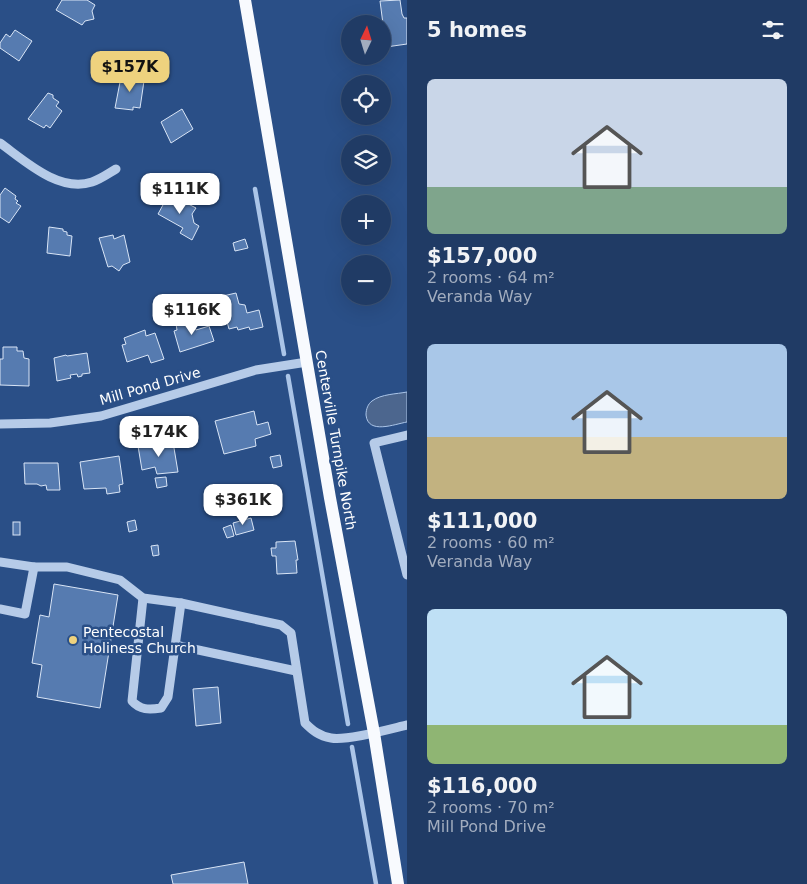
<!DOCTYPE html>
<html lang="en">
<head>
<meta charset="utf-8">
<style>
	:root { --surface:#203b65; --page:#2d466e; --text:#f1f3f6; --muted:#a2adbf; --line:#3d5579; --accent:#eed27e }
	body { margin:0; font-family:"DejaVu Sans",sans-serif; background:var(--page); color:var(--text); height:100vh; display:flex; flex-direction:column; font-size:19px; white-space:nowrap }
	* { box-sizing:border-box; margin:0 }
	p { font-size:16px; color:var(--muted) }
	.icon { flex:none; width:28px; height:28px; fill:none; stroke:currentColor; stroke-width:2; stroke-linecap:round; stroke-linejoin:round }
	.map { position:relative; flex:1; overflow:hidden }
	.drawer { display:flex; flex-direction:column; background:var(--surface); width:400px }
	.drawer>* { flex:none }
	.needle { width:32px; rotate:4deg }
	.controls { position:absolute; left:341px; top:15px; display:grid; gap:10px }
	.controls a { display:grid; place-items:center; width:50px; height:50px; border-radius:50%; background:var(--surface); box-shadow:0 5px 20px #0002,0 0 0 1px var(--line); font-size:25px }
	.price { position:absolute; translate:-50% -42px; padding:0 11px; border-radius:10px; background:#fff; color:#222; font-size:16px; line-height:32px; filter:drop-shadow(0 1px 2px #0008) }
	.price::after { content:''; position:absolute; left:50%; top:30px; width:15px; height:11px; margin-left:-8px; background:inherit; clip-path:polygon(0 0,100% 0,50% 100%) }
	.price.on { background:var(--accent); color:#111 }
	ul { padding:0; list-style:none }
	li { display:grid; align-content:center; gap:10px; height:265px; padding:0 20px }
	li span { display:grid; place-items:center; height:155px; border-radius:8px; color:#555 }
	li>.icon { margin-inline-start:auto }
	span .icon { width:90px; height:90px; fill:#fffc; stroke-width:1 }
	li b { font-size:21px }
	h2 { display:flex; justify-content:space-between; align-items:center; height:60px; padding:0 20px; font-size:21px }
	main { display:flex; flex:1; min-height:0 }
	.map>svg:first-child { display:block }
	.water { fill:#4c668e; stroke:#abc5e8 }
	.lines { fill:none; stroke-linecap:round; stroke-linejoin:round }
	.stream { stroke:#abc5e8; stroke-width:4.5 }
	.building { fill:#567bb0; stroke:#d9e5f6 }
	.minor { stroke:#b6cbe8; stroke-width:9 }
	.major { stroke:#f8fafe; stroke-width:12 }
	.poi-dot { fill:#eed27e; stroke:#2a4f87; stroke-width:2 }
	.labels { text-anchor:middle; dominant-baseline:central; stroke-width:5; stroke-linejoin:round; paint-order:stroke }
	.street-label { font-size:14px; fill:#fff; stroke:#2a4f87 }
	.poi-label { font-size:14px; fill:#fff; stroke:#2a4f87; text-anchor:start }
</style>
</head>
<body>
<main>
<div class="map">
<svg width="407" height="884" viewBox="0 0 407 884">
	<rect width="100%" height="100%" fill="#2a4f87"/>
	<path class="water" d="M407,392V422C395,424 368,435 366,415C366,409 368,404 372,401C381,394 397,394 407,392Z"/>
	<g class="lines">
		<g class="stream">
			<path d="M255,189L284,354"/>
			<path d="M288,376L348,724"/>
			<path d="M352,747L376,884"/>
		</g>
	</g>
	<g class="building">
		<path d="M62,0H87L95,5L92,11L94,19L85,21L82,25L56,10Z"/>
		<path d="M400,0L402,14L404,18H407V44L386,47L380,1Z"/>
		<path d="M15,30L32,41L19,61L0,48V43L6,34L10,37Z"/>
		<path d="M132,73L138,80L144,81L140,108L133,107V110L115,108L121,77L125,78Z"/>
		<path d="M48,93L53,95V98L59,102L56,106L62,111L50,128L46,125L44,128L28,119Z"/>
		<path d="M182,109L193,129L171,143L161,122Z"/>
		<path d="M5,188L16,196L15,199L18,201L16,203L21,206L9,223L0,217V195Z"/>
		<path d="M169,194L196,208L192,214L194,223L199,226L192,240L180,233L183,228L158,214Z"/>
		<path d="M49,227L63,229V231L67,232V235L72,236L70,256L47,253Z"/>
		<path d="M113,235L114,239L124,235L130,262L123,265L119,271L112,266L108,267L99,238Z"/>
		<path d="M245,239L248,248L235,251L233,243Z"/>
		<path d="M236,293L239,304L245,305L247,313L259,310L263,327L250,330L249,327L238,330L237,327L229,329L224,311L217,312L214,298Z"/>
		<path d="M184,321L186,326L190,323L194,324L196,330L209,326L214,341L180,352L174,331L177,330L176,324Z"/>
		<path d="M145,330L146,336L155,333L164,359L151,363L148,355L127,362L122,345L126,344L124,338Z"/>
		<path d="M3,347H17V351H23L24,358L29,359V386L0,385V359H3Z"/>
		<path d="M87,353L90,373L82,374V376L78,377L77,374L70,375L71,378L57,381L54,358L66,355L67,356Z"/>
		<path d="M254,411L257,425L268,422L271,434L255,439L256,446L224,454L215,421Z"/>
		<path d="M173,442L178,472L157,474L155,467L142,470L138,446Z"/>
		<path d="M280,455L282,466L273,468L270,457Z"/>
		<path d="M119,456L123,484L119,485L120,492L107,494L106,488L84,489L80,462Z"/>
		<path d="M24,463H58L60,490H47L46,485L41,486L37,484H25Z"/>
		<path d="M166,477L167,486L157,488L155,478Z"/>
		<path d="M251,518L254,530L236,535L233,523Z"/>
		<path d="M135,520L137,530L129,532L127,522Z"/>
		<rect x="13" y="522" width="7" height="13"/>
		<path d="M231,525L234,536L227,538L223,528Z"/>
		<path d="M295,541L298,560H296L297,573L277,574L276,556H272L271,548H276V542Z"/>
		<path d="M158,545L159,555L153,556L151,546Z"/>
		<path d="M54,584L118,595L100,708L37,697L42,665L32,663L40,615L49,617Z"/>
		<path d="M218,687L221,723L196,726L193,689Z"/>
		<path d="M244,862L248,884H173L171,875Z"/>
	</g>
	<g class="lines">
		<g class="minor">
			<path d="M0,143C25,161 59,193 92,182C101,179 109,173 116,169"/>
			<path d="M0,424L50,423L101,416L256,370L307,362"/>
			<path d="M407,435L374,443L407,575"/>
			<path d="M0,562L34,567H67L120,580L143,598L181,603L281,625L291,633L305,723C312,730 319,736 331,738C347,741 390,729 407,725"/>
			<path d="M143,598L132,701C140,710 149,710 161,708L168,697L181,603"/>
			<path d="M0,609L25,614L34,567"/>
			<path d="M175,645L296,671"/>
		</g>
		<path class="major" d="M245,0L330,498L374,733L398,884"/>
	</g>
	<circle class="poi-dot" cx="73" cy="640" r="5"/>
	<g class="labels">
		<g class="street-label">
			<text transform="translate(150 386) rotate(-16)">Mill Pond Drive</text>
			<text transform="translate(336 440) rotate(80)">Centerville Turnpike North</text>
		</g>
		<g class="poi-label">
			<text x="83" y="632">Pentecostal<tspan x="83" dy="16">Holiness Church</tspan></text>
		</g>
	</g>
</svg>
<div class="controls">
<a><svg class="needle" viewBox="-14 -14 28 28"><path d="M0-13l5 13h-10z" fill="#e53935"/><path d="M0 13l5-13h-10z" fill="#a2adbf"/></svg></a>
<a><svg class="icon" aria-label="locate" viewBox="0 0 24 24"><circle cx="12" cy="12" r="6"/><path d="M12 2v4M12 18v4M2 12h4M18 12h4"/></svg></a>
<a><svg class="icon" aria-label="layers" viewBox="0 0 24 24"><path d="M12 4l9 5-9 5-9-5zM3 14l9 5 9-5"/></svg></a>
<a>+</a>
<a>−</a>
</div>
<b class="price on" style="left:130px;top:93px">$157K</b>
<b class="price" style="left:180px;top:215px">$111K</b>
<b class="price" style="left:192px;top:336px">$116K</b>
<b class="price" style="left:159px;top:458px">$174K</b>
<b class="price" style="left:243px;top:526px">$361K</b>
</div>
<section class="drawer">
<h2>5 homes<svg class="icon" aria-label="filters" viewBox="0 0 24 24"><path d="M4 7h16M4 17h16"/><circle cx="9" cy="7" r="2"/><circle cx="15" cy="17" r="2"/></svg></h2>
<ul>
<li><span style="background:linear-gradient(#c9d6e8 70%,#7fa58c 0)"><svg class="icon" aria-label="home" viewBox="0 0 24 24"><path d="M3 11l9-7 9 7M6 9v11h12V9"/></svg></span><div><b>$157,000</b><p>2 rooms · 64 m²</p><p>Veranda Way</p></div></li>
<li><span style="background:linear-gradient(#a9c7e8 60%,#c2b280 0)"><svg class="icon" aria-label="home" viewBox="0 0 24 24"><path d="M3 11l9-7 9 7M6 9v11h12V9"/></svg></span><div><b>$111,000</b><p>2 rooms · 60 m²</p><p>Veranda Way</p></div></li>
<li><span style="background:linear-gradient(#bfe0f5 75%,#8fb573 0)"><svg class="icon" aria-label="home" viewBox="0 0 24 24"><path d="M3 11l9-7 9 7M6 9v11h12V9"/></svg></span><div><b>$116,000</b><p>2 rooms · 70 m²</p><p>Mill Pond Drive</p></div></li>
</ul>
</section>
</main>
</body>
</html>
